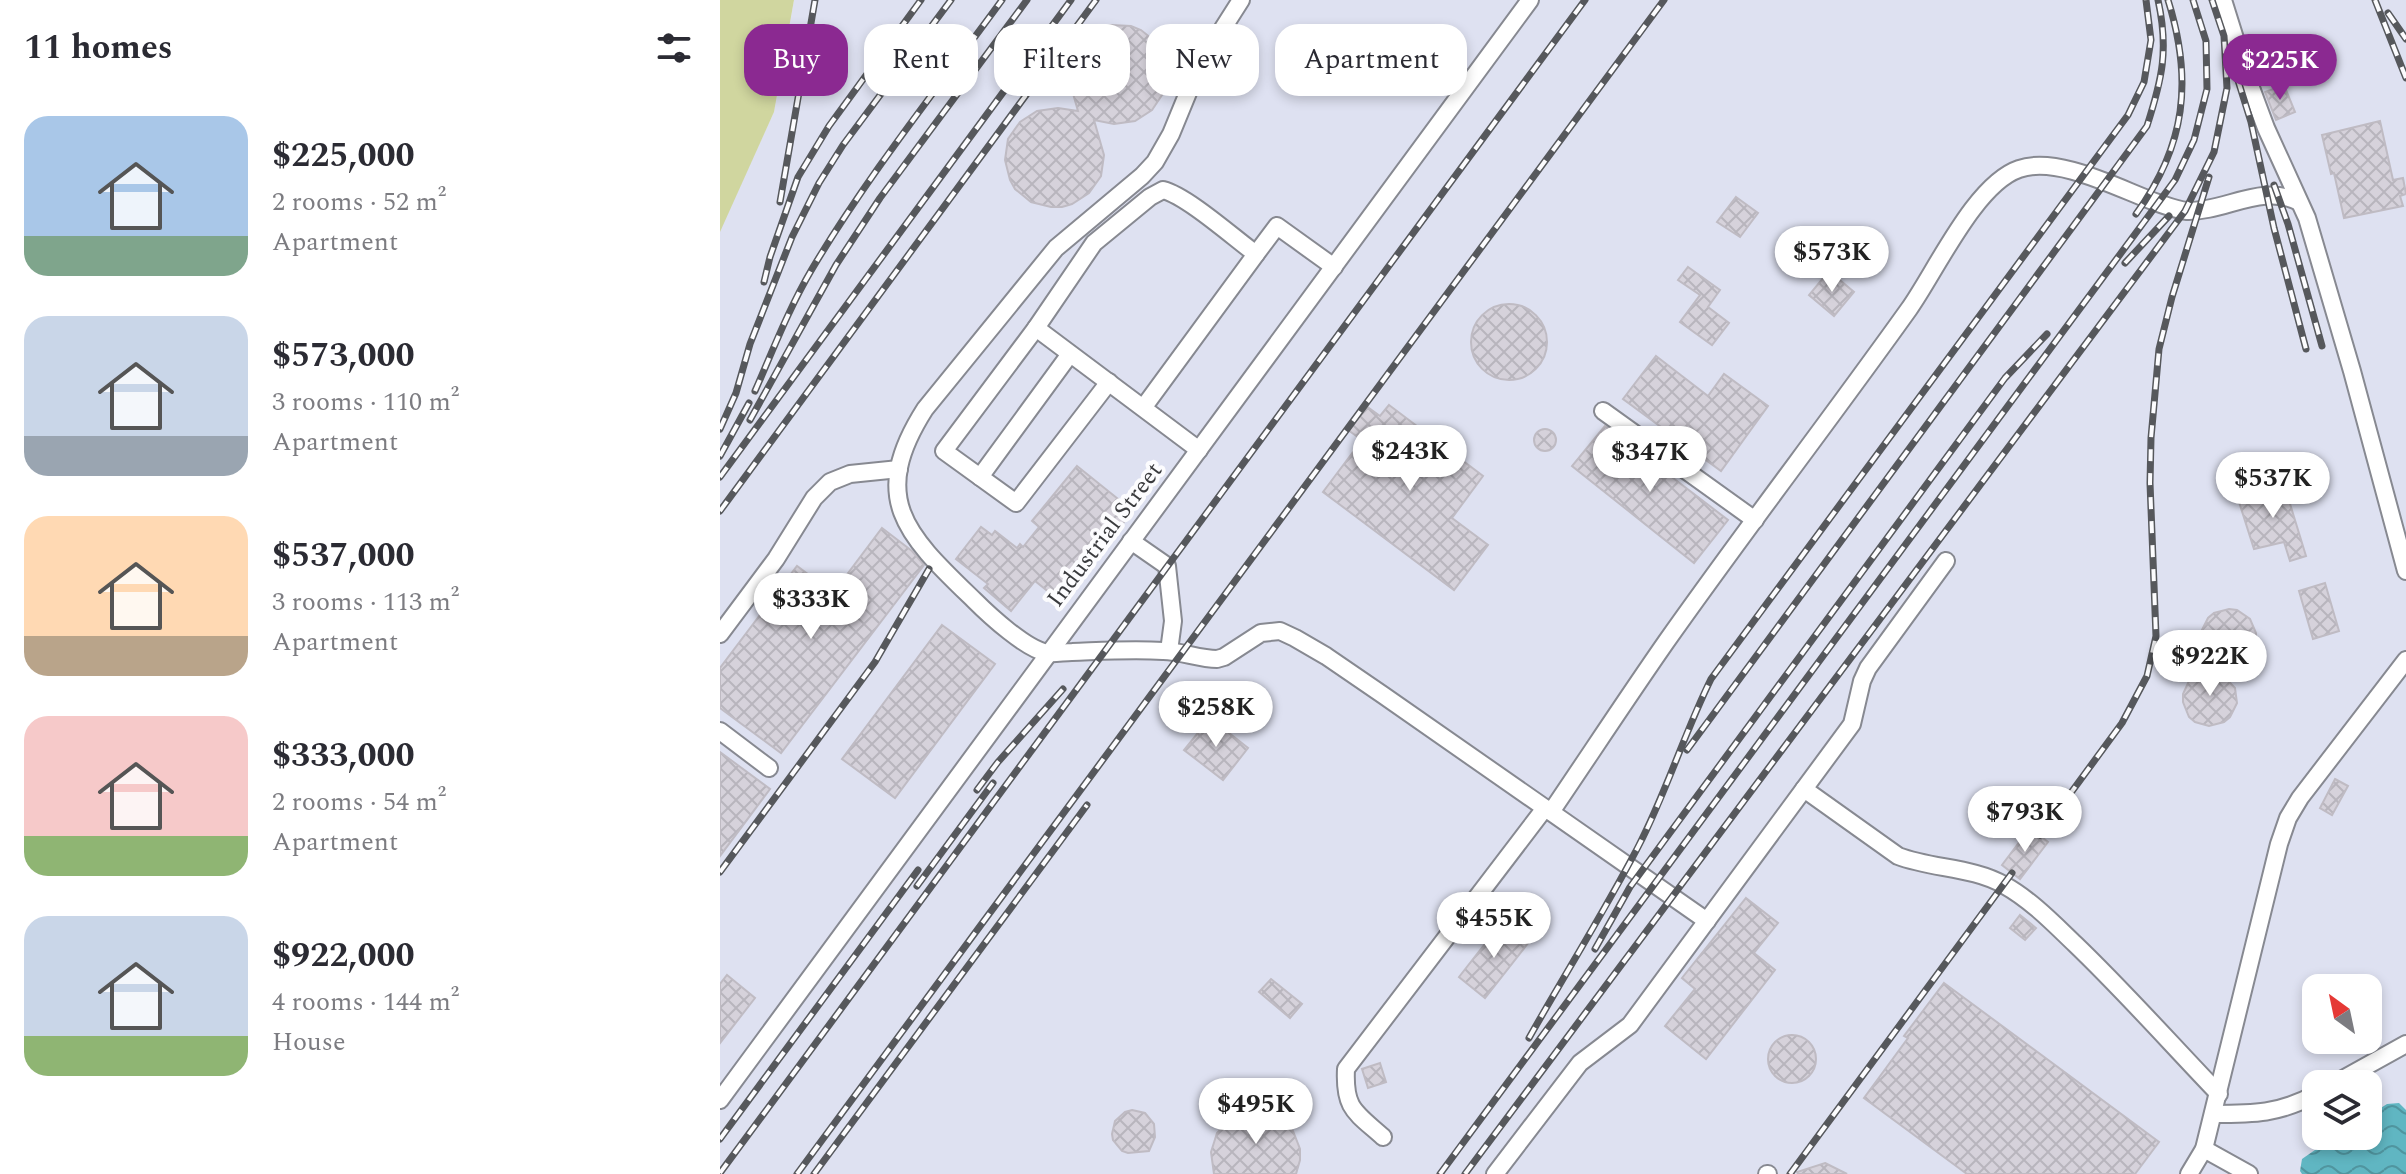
<!DOCTYPE html>
<html lang="en">
<head>
<meta charset="utf-8">
<style>
	:root { --surface:#fff; --page:#f2f2f3; --text:#2b2b33; --muted:#7c7c81; --accent:#8b2991 }
	body { margin:0; font-family:Spectral,serif; background:var(--page); color:var(--text); height:100vh; display:flex; flex-direction:column; font-size:30px; white-space:nowrap }
	* { box-sizing:border-box; margin:0 }
	p { font-size:26px; color:var(--muted) }
	.icon { flex:none; width:44px; height:44px; fill:none; stroke:currentColor; stroke-width:2; stroke-linecap:round; stroke-linejoin:round }
	.map { position:relative; flex:1; overflow:hidden }
	.sheet { display:flex; flex-direction:column; background:var(--surface); width:720px }
	.sheet>* { flex:none }
	.hud { position:absolute; left:24px; top:24px; width:760px; height:72px; display:flex; gap:16px }
	.needle { width:52px; rotate:327deg }
	.buttons { position:absolute; left:1582px; top:974px; display:grid; gap:16px }
	.buttons a { display:grid; place-items:center; width:80px; height:80px; border-radius:16px; background:var(--surface); box-shadow:0 4px 12px #0003; font-size:40px }
	.price { position:absolute; translate:-50% -68px; padding:0 18px; border-radius:28px; background:#fff; color:#222; font-size:26px; line-height:52px; filter:drop-shadow(0 2px 4px #0008) }
	.price::after { content:''; position:absolute; left:50%; top:48px; width:24px; height:18px; margin-left:-12px; background:inherit; clip-path:polygon(0 0,100% 0,50% 100%) }
	.price.current { background:var(--accent); color:#fff }
	ul { padding:0; list-style:none }
	li { display:flex; align-items:center; gap:24px; height:200px; padding:0 24px }
	li span { display:grid; place-items:center; flex:none; width:224px; height:160px; border-radius:24px; color:#555 }
	li>.icon { margin-inline-start:auto }
	span .icon { width:96px; height:96px; fill:#fffc; stroke-width:1 }
	li b { font-size:34px }
	h2 { display:flex; justify-content:space-between; align-items:center; height:96px; padding:0 24px; font-size:34px }
	.tag { padding:0 28px; border-radius:24px; background:var(--surface); box-shadow:0 4px 12px #0003; font-size:28px; line-height:72px }
	.tag.current { background:var(--accent); color:#fff }
	main { display:flex; flex:1; min-height:0 }
	.map>svg:first-child { display:block }
	.built { fill:#dee1f1; fill-rule:evenodd }
	.green { fill:#d0d69f }
	.water { fill:url(#water-waves) }
	.building { fill:url(#building-cross-hatch); stroke:#bfbbc3; stroke-width:2 }
	.lines { fill:none; stroke-linecap:round; stroke-linejoin:round }
	.minor-casing { stroke:#878991; stroke-width:20 }
	.minor { stroke:#fff; stroke-width:16 }
	.rail-casing { stroke:#56585c; stroke-width:7 }
	.rail { stroke:#fcfcfe; stroke-width:4; stroke-dasharray:12; stroke-linecap:butt }
	.labels { text-anchor:middle; dominant-baseline:central; stroke-width:8; stroke-linejoin:round; paint-order:stroke }
	.street-label { font-size:24px; fill:#3a3b3e; stroke:#fcfcfe }
</style>
</head>
<body>
<main>
<section class="sheet">
<h2>11 homes<svg class="icon" aria-label="filters" viewBox="0 0 24 24"><path d="M4 7h16M4 17h16"/><circle cx="9" cy="7" r="2"/><circle cx="15" cy="17" r="2"/></svg></h2>
<ul>
<li><span style="background:linear-gradient(#a9c7e8 75%,#7fa58c 0)"><svg class="icon" aria-label="home" viewBox="0 0 24 24"><path d="M3 11l9-7 9 7M6 9v11h12V9"/></svg></span><div><b>$225,000</b><p>2 rooms · 52 m²</p><p>Apartment</p></div></li>
<li><span style="background:linear-gradient(#c9d6e8 75%,#9aa5b1 0)"><svg class="icon" aria-label="home" viewBox="0 0 24 24"><path d="M3 11l9-7 9 7M6 9v11h12V9"/></svg></span><div><b>$573,000</b><p>3 rooms · 110 m²</p><p>Apartment</p></div></li>
<li><span style="background:linear-gradient(#ffd9b3 75%,#b9a48a 0)"><svg class="icon" aria-label="home" viewBox="0 0 24 24"><path d="M3 11l9-7 9 7M6 9v11h12V9"/></svg></span><div><b>$537,000</b><p>3 rooms · 113 m²</p><p>Apartment</p></div></li>
<li><span style="background:linear-gradient(#f6c9c9 75%,#8fb573 0)"><svg class="icon" aria-label="home" viewBox="0 0 24 24"><path d="M3 11l9-7 9 7M6 9v11h12V9"/></svg></span><div><b>$333,000</b><p>2 rooms · 54 m²</p><p>Apartment</p></div></li>
<li><span style="background:linear-gradient(#c9d6e8 75%,#8fb573 0)"><svg class="icon" aria-label="home" viewBox="0 0 24 24"><path d="M3 11l9-7 9 7M6 9v11h12V9"/></svg></span><div><b>$922,000</b><p>4 rooms · 144 m²</p><p>House</p></div></li>
</ul>
</section>
<div class="map">
<svg width="1686" height="1174" viewBox="0 0 1686 1174">
	<defs>
		<pattern id="water-waves" width="16" height="10" patternUnits="userSpaceOnUse" patternTransform="scale(2)"><rect width="16" height="10" fill="#60b6c2"/><path d="M0 5q4-4 8 0t8 0" fill="none" stroke="#50959f"/></pattern>
		<pattern id="building-cross-hatch" width="8" height="8" patternUnits="userSpaceOnUse" patternTransform="scale(2)"><rect width="8" height="8" fill="#d6d2db"/><path d="M0 0l8 8M0 8l8-8" fill="none" stroke="#b8b5bd"/></pattern>
	</defs>
	<rect width="100%" height="100%" fill="#eceef7"/>
	<path class="built" d="M74,0H1686V1174H0V230L54,112ZM1596,988H1648V1040H1596ZM1596,1084H1648V1136H1596Z"/>
	<path class="green" d="M0,0H74L54,112L0,232Z"/>
	<path class="water" d="M1679,1103L1686,1110V1174H1582L1580,1171L1582,1159L1615,1136H1648V1116L1667,1104Z"/>
	<g class="building">
		<path d="M391,25L411,26L421,30L437,43L446,62L447,82L444,92L432,110L415,121L394,124L374,120L384,155L381,176L369,193L352,204L342,207H331L311,202L295,189L290,180L285,160L288,139L300,122L317,111L338,108L358,111L348,76L351,56L363,39L371,32Z"/>
		<path d="M1564,85L1575,112L1556,120L1545,92Z"/>
		<path d="M1660,121L1673,180L1683,178L1686,194L1680,196L1683,206L1624,218L1614,173L1611,174L1602,135Z"/>
		<path d="M1016,197L1038,213L1020,237L997,222Z"/>
		<path d="M968,267L1000,290L988,307L1009,323L992,345L960,322L980,295L958,280Z"/>
		<path d="M1109,271L1134,292L1114,316L1089,295Z"/>
		<circle cx="789" cy="342" r="38"/>
		<path d="M936,356L988,396L1004,374L1048,406L1001,471L903,399Z"/>
		<path d="M669,405L763,476L732,518L768,545L734,590L603,492L642,440L628,430L646,406L660,416Z"/>
		<path d="M885,426L1008,520L974,563L852,466Z"/>
		<circle cx="825" cy="440" r="11"/>
		<path d="M357,466L413,511L340,601L315,581L291,611L264,588L268,584L236,559L261,527L272,535L275,531L297,548L300,544L303,547L319,527L312,521Z"/>
		<path d="M1563,481L1586,556L1570,561L1564,542L1534,549L1519,502L1537,496L1535,490Z"/>
		<path d="M162,528L192,551L204,565L61,753L0,708V668L77,566L113,593Z"/>
		<path d="M1605,583L1619,631L1593,639L1579,591Z"/>
		<path d="M1509,609L1517,610L1530,619L1536,633V641L1533,648L1523,660L1500,665L1483,647L1481,632L1488,618L1494,613Z"/>
		<path d="M222,625L275,664L175,798L122,759Z"/>
		<path d="M1495,667L1515,688L1517,703L1510,717L1504,722L1489,726L1475,722L1469,717L1463,702V694L1469,681Z"/>
		<path d="M490,718L528,748L503,780L464,750Z"/>
		<path d="M0,752L50,789L0,856Z"/>
		<path d="M1615,779L1628,786L1612,815L1600,808Z"/>
		<path d="M1310,828L1328,842L1300,879L1282,865Z"/>
		<path d="M1026,898L1058,923L1034,953L1055,970L986,1059L945,1026L975,989L962,978Z"/>
		<path d="M1300,915L1316,928L1305,940L1290,928Z"/>
		<path d="M779,926L787,932L791,927L809,942L765,998L739,977Z"/>
		<path d="M7,975L35,998L0,1043V984Z"/>
		<path d="M551,979L582,1004L570,1018L539,992Z"/>
		<path d="M1224,983L1439,1142L1415,1174H1247L1144,1098L1188,1038L1184,1036Z"/>
		<circle cx="1072" cy="1059" r="24"/>
		<path d="M660,1063L666,1082L648,1088L642,1069Z"/>
		<path d="M412,1110L425,1113L434,1124L435,1137L429,1151L408,1153L402,1151L393,1140L392,1134L395,1121L405,1112Z"/>
		<path d="M529,1111L549,1113L566,1123L573,1131L580,1149V1160L576,1174H494L491,1152L497,1133L511,1119Z"/>
		<path d="M1105,1163L1127,1174H1078L1077,1172Z"/>
	</g>
	<g class="lines">
		<defs>
			<g id="minor">
				<path d="M521,0L479,66L451,134L435,162L422,176L336,248L205,409C147,500 188,536 254,600C270,616 306,649 327,653C335,654 344,652 352,652C382,651 413,649 443,651C461,651 479,659 497,659L504,657L541,633L560,631L575,638L606,656L663,695L987,921"/>
				<path d="M1503,0L1527,77L1546,128L1587,218L1632,371L1686,571"/>
				<path d="M536,254L557,226L614,267"/>
				<path d="M316,328L224,451L296,503L389,382"/>
				<path d="M423,408L536,254C514,238 467,196 443,190L430,197L374,243L316,328L479,450"/>
				<path d="M883,411L1035,520"/>
				<path d="M260,477L350,354"/>
				<path d="M411,541L447,566L453,621L449,651"/>
				<path d="M0,634L56,559L94,498L110,482L130,474L179,469"/>
				<path d="M0,731L49,768"/>
				<path d="M1084,789L1178,856C1212,869 1253,867 1284,885C1311,900 1333,923 1355,944C1405,992 1451,1044 1499,1094"/>
				<path d="M831,812C869,756 907,698 946,642C1025,530 1109,421 1189,309C1216,271 1255,184 1299,169C1338,155 1401,190 1438,203C1447,206 1457,210 1467,211C1504,212 1543,183 1579,202"/>
				<path d="M1614,1084L1686,1044"/>
				<path d="M0,1100L810,0"/>
				<path d="M1493,1114C1534,1114 1559,1114 1596,1094"/>
				<path d="M663,1137C635,1112 624,1109 626,1069L825,808"/>
				<path d="M1484,1149L1529,1174"/>
				<path d="M775,1174L860,1063L910,1025L1084,789L1132,724L1142,681L1148,668L1226,561"/>
				<path d="M1047,1174H1048"/>
				<path d="M1469,1174L1484,1149L1559,844L1568,818L1580,798L1686,660"/>
			</g>
		</defs>
		<use href="#minor" class="minor-casing"/>
		<use href="#minor" class="minor"/>
		<defs>
			<g id="rail">
				<path d="M1655,0L1686,78"/>
				<path d="M1668,13L1686,39"/>
				<path d="M1511,58L1531,122L1554,228L1586,349"/>
				<path d="M1554,185L1568,224L1602,346"/>
				<path d="M60,202L95,0"/>
				<path d="M1416,214C1466,145 1473,80 1448,0"/>
				<path d="M1405,263L1449,216"/>
				<path d="M44,282L50,257L78,177L109,126L201,0"/>
				<path d="M35,391C53,350 69,308 92,269C148,175 218,88 282,0"/>
				<path d="M30,420L116,265L160,198L307,0"/>
				<path d="M0,429L16,393L30,344L72,237L99,183L123,145L231,0"/>
				<path d="M0,456L29,403"/>
				<path d="M0,477L351,0"/>
				<path d="M0,511L376,0"/>
				<path d="M967,750L1427,126C1442,79 1449,50 1438,0"/>
				<path d="M257,790L278,762L343,689"/>
				<path d="M1320,835L1402,723L1427,676L1436,636L1430,483L1431,438L1439,349L1452,297L1489,177"/>
				<path d="M0,872L155,662L209,569"/>
				<path d="M197,886L273,783"/>
				<path d="M875,949L910,887L1285,378L1327,334"/>
				<path d="M809,1038C845,974 884,912 918,847C946,793 964,734 991,679L1408,115L1424,82L1431,40L1426,0"/>
				<path d="M0,1139L198,870"/>
				<path d="M0,1173L865,0"/>
				<path d="M77,1174L944,0"/>
				<path d="M94,1174L367,805"/>
				<path d="M720,1174L1455,180L1474,140L1487,89L1486,41L1473,0"/>
				<path d="M745,1174L1465,211L1494,152L1507,88L1504,36L1492,0"/>
				<path d="M1070,1174L1292,873"/>
			</g>
		</defs>
		<use href="#rail" class="rail-casing"/>
		<use href="#rail" class="rail"/>
	</g>
	<g class="labels">
		<g class="street-label">
			<text transform="translate(385 535) rotate(-53)">Industrial Street</text>
		</g>
	</g>
</svg>
<div class="buttons">
<a><svg class="needle" viewBox="-14 -14 28 28"><path d="M0-13l5 13h-10z" fill="#e53935"/><path d="M0 13l5-13h-10z" fill="#7c7c81"/></svg></a>
<a><svg class="icon" aria-label="layers" viewBox="0 0 24 24"><path d="M12 4l9 5-9 5-9-5zM3 14l9 5 9-5"/></svg></a>
</div>
<b class="price current" style="left:1560px;top:102px">$225K</b>
<b class="price" style="left:1112px;top:294px">$573K</b>
<b class="price" style="left:690px;top:493px">$243K</b>
<b class="price" style="left:930px;top:494px">$347K</b>
<b class="price" style="left:1553px;top:520px">$537K</b>
<b class="price" style="left:91px;top:641px">$333K</b>
<b class="price" style="left:1490px;top:698px">$922K</b>
<b class="price" style="left:496px;top:749px">$258K</b>
<b class="price" style="left:1305px;top:854px">$793K</b>
<b class="price" style="left:774px;top:960px">$455K</b>
<b class="price" style="left:536px;top:1146px">$495K</b>
<div class="hud">
<a class="tag current">Buy</a>
<a class="tag">Rent</a>
<a class="tag">Filters</a>
<a class="tag">New</a>
<a class="tag">Apartment</a>
</div>
</div>
</main>
</body>
</html>
